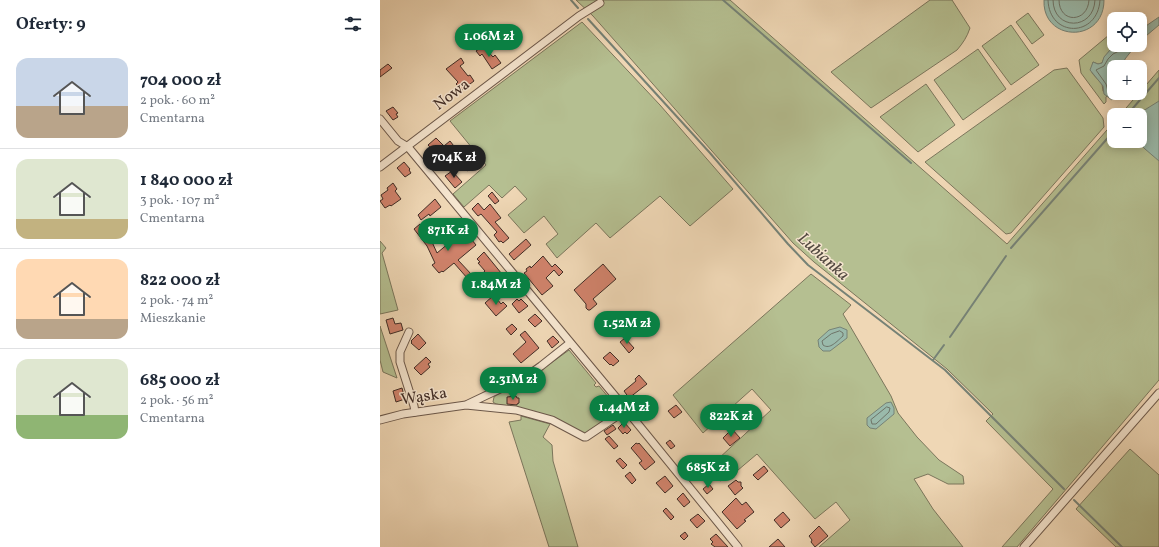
<!DOCTYPE html>
<html lang="pl">
<head>
<meta charset="utf-8">
<style>
	:root { --surface:#fff; --page:#f6f6f7; --text:#1f2937; --muted:#747a83; --line:#e0e1e3; --accent:#0b8043 }
	body { margin:0; font-family:Vollkorn,serif; background:var(--page); color:var(--text); height:100vh; display:flex; flex-direction:column; font-size:15px; white-space:nowrap }
	* { box-sizing:border-box; margin:0 }
	p { font-size:13px; color:var(--muted) }
	.icon { flex:none; width:22px; height:22px; fill:none; stroke:currentColor; stroke-width:2; stroke-linecap:round; stroke-linejoin:round }
	.map { position:relative; flex:1; overflow:hidden }
	.side { display:flex; flex-direction:column; background:var(--surface); width:380px }
	.side>* { flex:none }
	.tools { position:absolute; left:727px; top:12px; display:grid; gap:8px }
	.tools a { display:grid; place-items:center; width:40px; height:40px; border-radius:8px; background:var(--surface); box-shadow:0 2px 10px #0003; font-size:20px }
	.price { position:absolute; translate:-50% -34px; padding:0 9px; border-radius:14px; background:var(--accent); color:#fff; font-size:13px; line-height:26px; filter:drop-shadow(0 1px 2px #0008) }
	.price::after { content:''; position:absolute; left:50%; top:24px; width:12px; height:9px; margin-left:-6px; background:inherit; clip-path:polygon(0 0,100% 0,50% 100%) }
	.price.selected { background:#222; color:#fff }
	ul { padding:0; list-style:none }
	li { display:flex; align-items:center; gap:12px; height:100px; padding:0 16px }
	li+li { border-top:1px solid var(--line) }
	li span { display:grid; place-items:center; flex:none; width:112px; height:80px; border-radius:12px; color:#555 }
	li>.icon { margin-inline-start:auto }
	span .icon { width:48px; height:48px; fill:#fffc; stroke-width:1 }
	li b { font-size:17px }
	h2 { display:flex; justify-content:space-between; align-items:center; height:48px; padding:0 16px; font-size:17px }
	main { display:flex; flex:1; min-height:0 }
	.map>svg:first-child { display:block }
	.green { fill:#b5bf91; stroke:#7b765c }
	.water { fill:#9abaab; stroke:#768276 }
	.lines { fill:none; stroke-linecap:round; stroke-linejoin:round }
	.shore { stroke:#6e7468; stroke-width:1 }
	.stream { stroke:#768276; stroke-width:2 }
	.building { fill:#d1836c; stroke:#412d26 }
	.minor-casing { stroke:#6c584a; stroke-width:9 }
	.minor { stroke:#f5e5cf; stroke-width:7 }
	.labels { text-anchor:middle; dominant-baseline:central; stroke-width:3; stroke-linejoin:round; paint-order:stroke }
	.street-label { font-size:16px; fill:#412d26; stroke:#f5e5cf }
	.water-label { font-size:17px; font-style:italic; fill:#534941; stroke:#f5e5cf }
</style>
</head>
<body>
<main>
<section class="side">
<h2>Oferty: 9<svg class="icon" aria-label="filters" viewBox="0 0 24 24"><path d="M4 7h16M4 17h16"/><circle cx="9" cy="7" r="2"/><circle cx="15" cy="17" r="2"/></svg></h2>
<ul>
<li><span style="background:linear-gradient(#c9d6e8 60%,#b9a48a 0)"><svg class="icon" aria-label="home" viewBox="0 0 24 24"><path d="M3 11l9-7 9 7M6 9v11h12V9"/></svg></span><div><b>704 000 zł</b><p>2 pok. · 60 m²</p><p>Cmentarna</p></div></li>
<li><span style="background:linear-gradient(#dfe7d0 75%,#c2b280 0)"><svg class="icon" aria-label="home" viewBox="0 0 24 24"><path d="M3 11l9-7 9 7M6 9v11h12V9"/></svg></span><div><b>1 840 000 zł</b><p>3 pok. · 107 m²</p><p>Cmentarna</p></div></li>
<li><span style="background:linear-gradient(#ffd9b3 75%,#b9a48a 0)"><svg class="icon" aria-label="home" viewBox="0 0 24 24"><path d="M3 11l9-7 9 7M6 9v11h12V9"/></svg></span><div><b>822 000 zł</b><p>2 pok. · 74 m²</p><p>Mieszkanie</p></div></li>
<li><span style="background:linear-gradient(#dfe7d0 70%,#8fb573 0)"><svg class="icon" aria-label="home" viewBox="0 0 24 24"><path d="M3 11l9-7 9 7M6 9v11h12V9"/></svg></span><div><b>685 000 zł</b><p>2 pok. · 56 m²</p><p>Cmentarna</p></div></li>
</ul>
</section>
<div class="map">
<svg width="779" height="547" viewBox="0 0 779 547">
	<rect width="100%" height="100%" fill="#efd7b5"/>
	<filter id="stains"><feTurbulence type="fractalNoise" baseFrequency=".005" numOctaves="4"/><feColorMatrix values="0 0 0 0 .2 0 0 0 0 .09 0 0 0 0 .02 0 0 0 .5 -.17"/></filter>
	<radialGradient id="worn" r=".72"><stop offset=".6" stop-color="#630" stop-opacity="0"/><stop offset="1" stop-color="#630" stop-opacity=".3"/></radialGradient>
	<g class="green">
		<path d="M196,0H350L627,244L734,122V141H760V115H740L779,70V380L637,547H622L673,489L606,421L613,414L567,369L434,262L413,243L213,16Z"/>
		<path d="M550,0H572L590,28C587,37 583,43 577,50L491,108L451,72Z"/>
		<path d="M648,13L664,35L652,44L636,22Z"/>
		<path d="M202,22L280,105L353,189L310,226L280,196L230,238L216,223L177,258L166,244L178,234L164,216L144,233L128,215L147,199L135,186L122,198L109,185L84,207L73,194L106,165L70,121Z"/>
		<path d="M631,25L659,65L631,85L602,46Z"/>
		<path d="M729,35L734,36V45H742C733,50 726,52 722,63L718,64L713,62L712,73L722,84L723,91L727,96L726,97V102L724,104L701,73L699,60Z"/>
		<path d="M598,49L626,89L583,120L554,80Z"/>
		<path d="M687,68L723,118L724,127L631,233L626,234L545,162L674,70Z"/>
		<path d="M546,84L575,125L538,152L500,117Z"/>
		<path d="M0,241L6,248L2,253L18,310L0,314Z"/>
		<path d="M431,274L471,305L463,314L511,396L518,413L537,437L559,460L583,476L584,484H568L548,474L534,479L553,509L583,547H439L470,520L456,502L435,519L377,454L351,476L337,460L391,410L372,389L323,433L293,395Z"/>
		<path d="M0,326L17,378L3,372L0,360Z"/>
		<path d="M189,350L216,383L214,385L216,387L219,386L240,411L210,433L203,434L137,408L116,404L113,402L114,397L117,395L149,379Z"/>
		<path d="M141,416L170,424L163,437L172,445L173,461L198,547H169L129,422L141,420Z"/>
		<path d="M750,449L779,475V547H736L696,509Z"/>
	</g>
	<g class="water">
		<path d="M664,0H724C724,44 662,42 664,0Z"/>
		<path d="M779,17V25L760,41V30Z"/>
		<path d="M742,45H756L745,59L743,67H734V93H736V95L732,100L724,94L723,86L710,70L713,62L718,64L722,63L724,57L730,50L735,49Z"/>
		<path d="M779,101V161L765,149L757,141H760V115H759L763,111Z"/>
		<path d="M460,327L467,330V338L450,351H443L439,347L438,340L449,330Z"/>
		<path d="M511,402L514,408V414L496,429L490,428L487,425V418L506,403Z"/>
	</g>
	<g class="lines">
		<g class="shore">
			<path d="M668,0C669,38 718,38 720,0"/>
			<path d="M673,0C673,31 714,31 715,0"/>
			<path d="M679,0C679,24 708,23 709,0"/>
			<path d="M734,90L731,93L728,91L726,84L716,70L724,66L728,59L733,54L741,50L743,45"/>
			<path d="M460,331L463,333V336C457,341 450,350 443,345L442,341L451,334Z"/>
			<path d="M507,407L510,408L509,412L496,424H492L491,420Z"/>
		</g>
		<g class="stream">
			<path d="M191,0L198,8"/>
			<path d="M343,0L531,163"/>
			<path d="M208,19L330,153L408,244L428,265L565,370L684,489"/>
			<path d="M747,115L779,78"/>
			<path d="M631,248L733,132"/>
			<path d="M570,337L626,256"/>
			<path d="M553,360L564,345"/>
			<path d="M694,500L742,547"/>
		</g>
	</g>
	<g class="building">
		<path d="M103,46L113,57L115,55L121,63L112,69L102,54L100,56L96,51Z"/>
		<path d="M81,58L84,63L80,66L88,76L90,75L94,81L82,90L76,84L78,82L66,69Z"/>
		<path d="M8,64L12,68L0,77V70Z"/>
		<path d="M13,107L18,113L16,114L18,117L13,120L6,111Z"/>
		<path d="M56,138L64,146L70,141L91,168L87,171L76,159L73,162L70,157L58,168L52,162L58,156L48,145Z"/>
		<path d="M24,162L30,169L29,170L31,173L25,177L17,168Z"/>
		<path d="M72,171L82,182L75,188L65,176Z"/>
		<path d="M13,183L17,189L15,191L21,199L11,206L10,205L5,208L0,201L3,199L1,195L8,190L7,188Z"/>
		<path d="M112,192L119,201L115,204L108,196Z"/>
		<path d="M55,199L61,207L50,216L49,214L41,220L38,215Z"/>
		<path d="M98,203L104,210L110,204L121,218L115,222L129,238L123,243L121,241L119,242L114,235L117,232L101,214L98,216L92,209Z"/>
		<path d="M40,224L53,241L52,242L57,253L75,238L78,243L88,235L96,245L78,260L92,275L88,279L74,263L63,272L62,271L59,273L52,265L55,263L47,246L34,229Z"/>
		<path d="M146,239L151,245L134,260L129,254Z"/>
		<path d="M104,252L126,279L120,284L117,281L105,291L94,281L105,271L98,263L100,262L97,259Z"/>
		<path d="M163,256L172,267L175,264L183,272L179,276L174,270L166,278L173,286L162,295L144,273L147,271L146,269L150,266L151,268Z"/>
		<path d="M223,264L236,279L213,299L217,304L210,310H208L206,308V304L194,290Z"/>
		<path d="M114,295L121,304L123,302L127,306L116,316L105,303Z"/>
		<path d="M137,299L139,301L141,299L148,306L139,313L132,304Z"/>
		<path d="M155,314L162,321L155,327L148,320Z"/>
		<path d="M13,318L15,324L21,323L23,330L10,334L6,320Z"/>
		<path d="M132,324L137,329L131,335L126,329Z"/>
		<path d="M145,331L159,348L141,363L133,354L146,342L140,335Z"/>
		<path d="M38,334L46,343L39,350L31,343L32,342L31,341Z"/>
		<path d="M173,336L179,342L172,348L167,341Z"/>
		<path d="M245,338L254,348L249,353L240,342Z"/>
		<path d="M230,352L239,361L233,366L231,364L230,365L223,358Z"/>
		<path d="M46,357L51,362L48,364L50,367L41,375L34,368Z"/>
		<path d="M259,375L267,384L249,398L244,391L256,381L255,379Z"/>
		<path d="M22,388L25,399L16,402L13,391Z"/>
		<path d="M136,396L137,398H139V403L137,404V405L127,404V397Z"/>
		<path d="M296,405L302,412L294,418L288,411Z"/>
		<path d="M244,422L251,430L247,434L245,432L243,434L238,428Z"/>
		<path d="M233,425L236,429L227,435L224,431Z"/>
		<path d="M352,429L360,438L350,446L343,438Z"/>
		<path d="M229,436L238,446L234,449L225,439Z"/>
		<path d="M290,440L295,446L291,449L286,443Z"/>
		<path d="M256,443L258,444L259,443L275,462L265,470L259,463L262,461L251,448Z"/>
		<path d="M240,458L247,465L243,469L236,461Z"/>
		<path d="M384,466L388,471L378,480L373,475Z"/>
		<path d="M250,472L256,480L252,484L245,476Z"/>
		<path d="M338,472L344,478L340,481L335,476Z"/>
		<path d="M285,476L293,486L285,493L276,483Z"/>
		<path d="M356,480L358,482H361V486L363,488L355,495L348,486Z"/>
		<path d="M329,484L333,489L327,494L323,489Z"/>
		<path d="M303,493L310,502L304,507L297,499Z"/>
		<path d="M356,498L362,505L366,502L374,512L364,520L366,521L357,529L342,512Z"/>
		<path d="M286,508L294,517L291,520L283,511Z"/>
		<path d="M403,512L410,520L401,528L394,520Z"/>
		<path d="M318,514L325,521L317,528L310,520Z"/>
		<path d="M439,526L448,536L435,547L431,542L432,540L429,536Z"/>
		<path d="M305,532L308,536L304,540L300,536Z"/>
		<path d="M336,534L348,547H335L331,544L333,542L330,539Z"/>
		<path d="M398,539L405,547H389Z"/>
	</g>
	<g class="lines">
		<defs>
			<g id="minor">
				<path d="M0,119L18,141L28,147L244,407L358,547"/>
				<path d="M0,167L199,16L220,3"/>
				<path d="M29,332L20,352V362L34,406L35,412"/>
				<path d="M88,404L147,376L161,366L190,343"/>
				<path d="M0,420L23,414L86,405L136,410L172,420L204,437H206L246,410"/>
				<path d="M644,547L779,393"/>
			</g>
		</defs>
		<use href="#minor" class="minor-casing"/>
		<use href="#minor" class="minor"/>
	</g>
	<g class="labels">
		<g class="street-label">
			<text transform="translate(72 95) rotate(-37)">Nowa</text>
			<text transform="translate(44 397) rotate(-9)">Wąska</text>
		</g>
		<g class="water-label">
			<text transform="translate(443 257) rotate(42)">Lubianka</text>
		</g>
	</g>
	<rect width="100%" height="100%" filter="url(#stains)"/>
	<rect width="100%" height="100%" fill="url(#worn)"/>
</svg>
<div class="tools">
<a><svg class="icon" aria-label="locate" viewBox="0 0 24 24"><circle cx="12" cy="12" r="6"/><path d="M12 2v4M12 18v4M2 12h4M18 12h4"/></svg></a>
<a>+</a>
<a>−</a>
</div>
<b class="price" style="left:109px;top:58px">1.06M zł</b>
<b class="price selected" style="left:74px;top:179px">704K zł</b>
<b class="price" style="left:68px;top:252px">871K zł</b>
<b class="price" style="left:116px;top:306px">1.84M zł</b>
<b class="price" style="left:247px;top:345px">1.52M zł</b>
<b class="price" style="left:133px;top:401px">2.31M zł</b>
<b class="price" style="left:244px;top:429px">1.44M zł</b>
<b class="price" style="left:351px;top:438px">822K zł</b>
<b class="price" style="left:328px;top:489px">685K zł</b>
</div>
</main>
</body>
</html>
